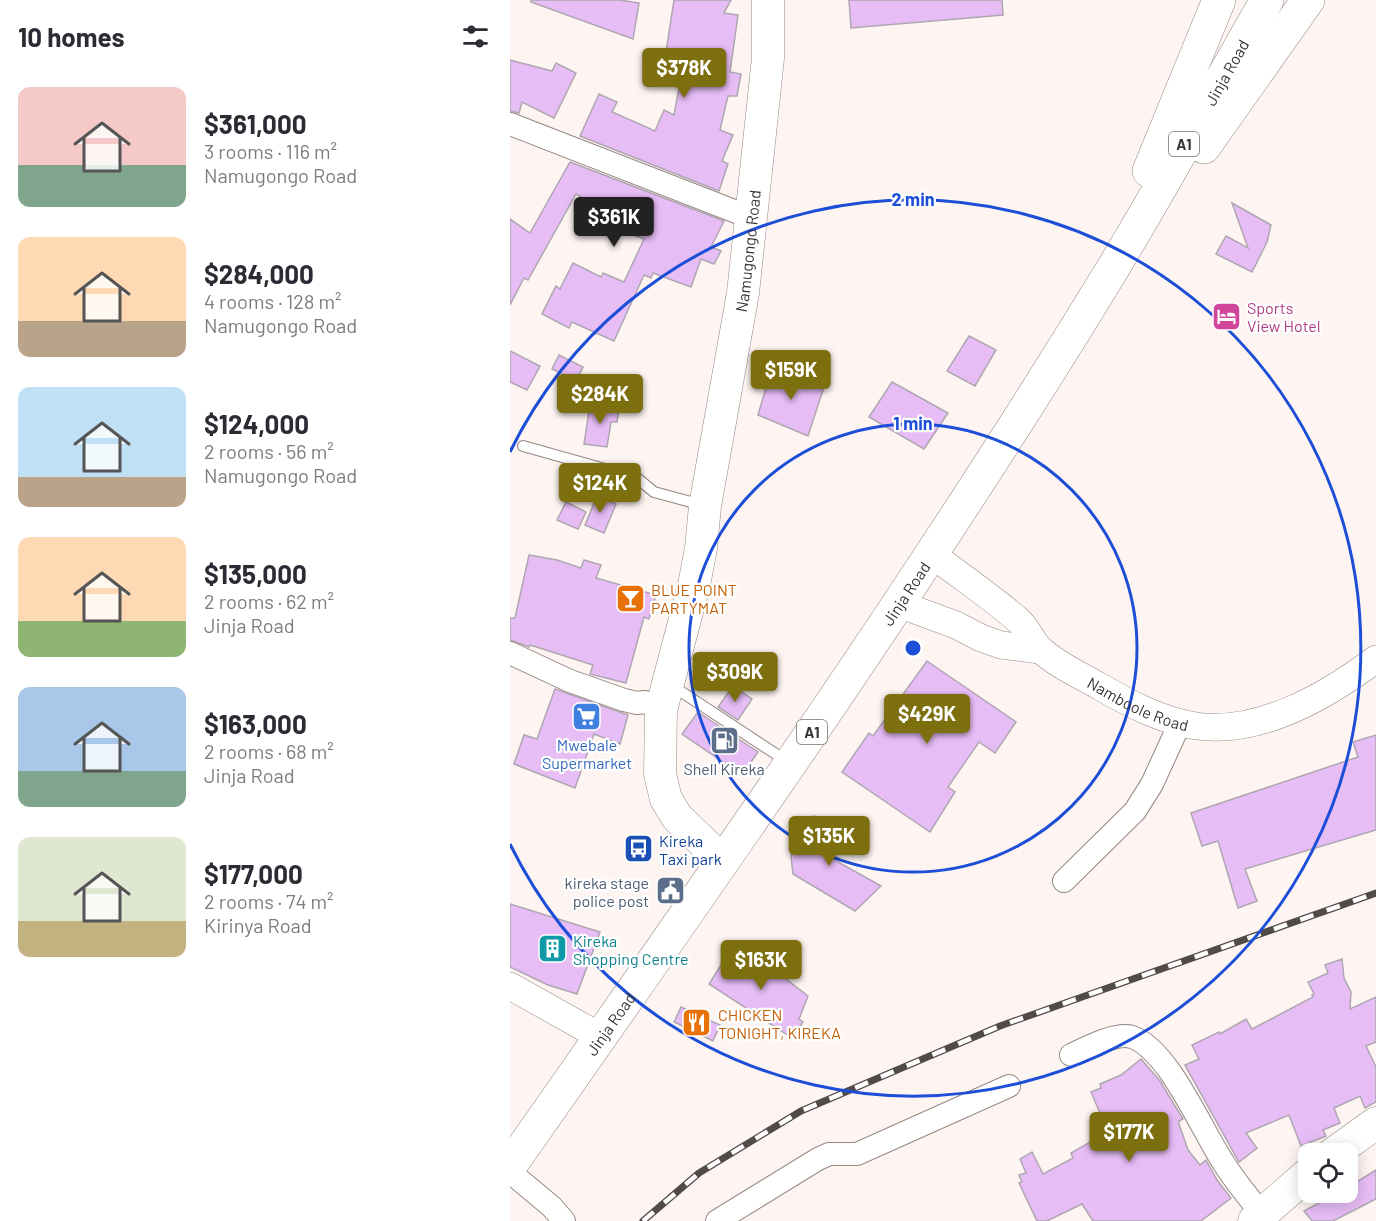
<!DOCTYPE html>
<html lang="en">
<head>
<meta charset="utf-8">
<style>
	:root { --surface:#fff; --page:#f2f2f3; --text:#2b2b33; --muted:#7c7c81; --accent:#7e6f0e }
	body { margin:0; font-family:Barlow,sans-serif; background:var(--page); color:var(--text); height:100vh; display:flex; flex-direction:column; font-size:22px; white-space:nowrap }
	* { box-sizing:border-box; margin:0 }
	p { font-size:20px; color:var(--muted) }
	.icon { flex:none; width:33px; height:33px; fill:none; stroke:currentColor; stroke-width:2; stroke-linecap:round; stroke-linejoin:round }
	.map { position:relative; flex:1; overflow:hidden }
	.side { display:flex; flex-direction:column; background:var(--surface); width:510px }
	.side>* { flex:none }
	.buttons { position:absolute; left:788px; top:1143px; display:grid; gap:12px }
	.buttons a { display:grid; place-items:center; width:60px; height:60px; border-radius:12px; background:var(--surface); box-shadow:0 3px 15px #0003; font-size:30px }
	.price { position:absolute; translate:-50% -51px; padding:0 14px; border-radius:6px; background:var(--accent); color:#fff; font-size:20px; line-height:39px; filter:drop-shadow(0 2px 3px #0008) }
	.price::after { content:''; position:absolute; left:50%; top:36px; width:18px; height:14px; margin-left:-9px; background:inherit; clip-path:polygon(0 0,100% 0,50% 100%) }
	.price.active { background:#222; color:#fff }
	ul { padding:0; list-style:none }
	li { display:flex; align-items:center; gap:18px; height:150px; padding:0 18px }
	li span { display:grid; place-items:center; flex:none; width:168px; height:120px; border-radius:12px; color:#555 }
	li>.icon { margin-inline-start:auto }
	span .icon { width:72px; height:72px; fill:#fffc; stroke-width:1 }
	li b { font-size:26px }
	h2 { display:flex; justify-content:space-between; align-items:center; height:72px; padding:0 18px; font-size:26px }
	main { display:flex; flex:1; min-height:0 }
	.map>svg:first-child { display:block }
	.building { fill:#e7bdf6; stroke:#aea6b1; stroke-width:1.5 }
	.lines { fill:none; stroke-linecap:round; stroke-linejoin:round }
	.service-casing { stroke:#958883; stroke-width:12 }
	.minor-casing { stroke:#958883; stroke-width:24 }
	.tertiary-casing { stroke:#958883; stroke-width:28 }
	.secondary-casing { stroke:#958883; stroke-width:33 }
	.trunk-casing { stroke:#958883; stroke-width:34 }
	.service { stroke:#fff; stroke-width:10 }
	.minor { stroke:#fff; stroke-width:22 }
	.tertiary { stroke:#fff; stroke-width:27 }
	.secondary { stroke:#fff; stroke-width:32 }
	.trunk { stroke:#fff; stroke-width:33 }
	.rail-casing { stroke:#504b48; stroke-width:7 }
	.rail { stroke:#fff; stroke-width:4.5; stroke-dasharray:14; stroke-linecap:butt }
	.ring { fill:none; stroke:#1d4ed8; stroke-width:3 }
	.labels { text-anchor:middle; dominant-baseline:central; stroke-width:4.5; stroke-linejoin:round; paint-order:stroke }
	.shield { fill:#fff; stroke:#74716f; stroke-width:1.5 }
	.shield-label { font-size:15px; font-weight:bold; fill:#393431 }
	.street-label { font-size:16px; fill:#393431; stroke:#fff }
	.hotel-label { font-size:16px; fill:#b23c85; stroke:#fff; text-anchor:start }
	.food-label { font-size:16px; fill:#c56008; stroke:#fff; text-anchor:start }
	.shop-label { font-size:16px; fill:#366cbe; stroke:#fff }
	.service-label { font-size:16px; fill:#4e5e75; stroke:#fff }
	.transit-label { font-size:16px; fill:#164399; stroke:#fff; text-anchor:start }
	.culture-label { font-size:16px; fill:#0d838f; stroke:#fff; text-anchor:start }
	.centre { fill:#1d4ed8; stroke:#fff; stroke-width:3 }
	.ring-label { font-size:18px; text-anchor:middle; font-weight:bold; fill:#1d4ed8; stroke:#fff; stroke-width:4.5; stroke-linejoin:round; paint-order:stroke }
</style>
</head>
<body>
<main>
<section class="side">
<h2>10 homes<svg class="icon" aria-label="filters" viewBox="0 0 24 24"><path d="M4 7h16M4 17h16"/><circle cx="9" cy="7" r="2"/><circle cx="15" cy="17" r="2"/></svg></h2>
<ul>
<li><span style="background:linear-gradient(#f6c9c9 65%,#7fa58c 0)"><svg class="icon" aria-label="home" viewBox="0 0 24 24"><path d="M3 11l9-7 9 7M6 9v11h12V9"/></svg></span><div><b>$361,000</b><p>3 rooms · 116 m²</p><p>Namugongo Road</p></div></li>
<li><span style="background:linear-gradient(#ffd9b3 70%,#b9a48a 0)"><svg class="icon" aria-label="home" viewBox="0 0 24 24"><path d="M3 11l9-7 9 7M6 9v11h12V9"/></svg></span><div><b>$284,000</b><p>4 rooms · 128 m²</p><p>Namugongo Road</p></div></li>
<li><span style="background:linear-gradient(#bfe0f5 75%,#b9a48a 0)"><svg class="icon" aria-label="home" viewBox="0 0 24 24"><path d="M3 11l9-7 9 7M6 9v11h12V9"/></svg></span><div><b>$124,000</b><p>2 rooms · 56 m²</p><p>Namugongo Road</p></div></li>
<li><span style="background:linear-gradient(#ffd9b3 70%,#8fb573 0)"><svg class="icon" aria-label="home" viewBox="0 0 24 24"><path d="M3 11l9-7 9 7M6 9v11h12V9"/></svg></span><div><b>$135,000</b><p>2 rooms · 62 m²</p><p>Jinja Road</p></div></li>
<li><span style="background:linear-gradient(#a9c7e8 70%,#7fa58c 0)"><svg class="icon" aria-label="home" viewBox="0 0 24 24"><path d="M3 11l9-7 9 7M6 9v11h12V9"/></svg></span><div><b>$163,000</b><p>2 rooms · 68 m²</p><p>Jinja Road</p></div></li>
<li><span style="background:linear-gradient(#dfe7d0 70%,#c2b280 0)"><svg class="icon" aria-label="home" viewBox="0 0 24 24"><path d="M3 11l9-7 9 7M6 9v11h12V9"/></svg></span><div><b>$177,000</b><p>2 rooms · 74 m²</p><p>Kirinya Road</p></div></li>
</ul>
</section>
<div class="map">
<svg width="866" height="1221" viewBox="0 0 866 1221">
	<rect width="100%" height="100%" fill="#fef5f2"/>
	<g class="building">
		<path d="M21,0H110L129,3L123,39L21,2Z"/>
		<path d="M164,0H221L214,13L228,15L220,72L231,74L227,96H218L210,130L223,135L212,161L218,164L209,191L70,136L89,94L107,102L102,112L145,131L154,110L164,115L170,83L154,80L163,54L156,52Z"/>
		<path d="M339,0H492L493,15L341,28Z"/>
		<path d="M0,60L42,71L46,63L66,73L44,118L12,102L9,113L0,111Z"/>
		<path d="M60,162L214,221L201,247L211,251L204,264L191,259L181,287L143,273L141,278L134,275L104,341L62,322L59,328L32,314L46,286L50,289L63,263L91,277L93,273L114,282L134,239L102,227L99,234L78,224L87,206L66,194L18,280L14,278L0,305V219L20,233Z"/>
		<path d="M722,203L761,225L757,242L742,272L706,254L716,236L738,248Z"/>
		<path d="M459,336L486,350L465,386L437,371Z"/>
		<path d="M0,351L30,366L17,390L0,382Z"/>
		<path d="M49,355L73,367L66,381L42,369Z"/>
		<path d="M262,367L314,387L298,436L248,415Z"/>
		<path d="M382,382L438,413L414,449L359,417Z"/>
		<path d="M80,404L109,408L107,422H101L97,447L74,444Z"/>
		<path d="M87,496L106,504L94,533L75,525Z"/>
		<path d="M56,502L76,512L68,529L47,520Z"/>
		<path d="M19,555L47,560L71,568L74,560L91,565L86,578L146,595L139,619L134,617L116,683L80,674L83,665L20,645L19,647L0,640V618H5Z"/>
		<path d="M417,661L506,722L485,753L469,742L438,787L445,792L420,832L332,772L359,733L363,736Z"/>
		<path d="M223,686L242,699L228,720L208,707Z"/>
		<path d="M45,689L118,715L110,744L84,734L65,788L4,764L14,735L27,739Z"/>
		<path d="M188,712L248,752L232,775L172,734Z"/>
		<path d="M866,735V830L735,869L747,901L728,908L708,841L692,846L681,813L848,757L843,742Z"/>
		<path d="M304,816L333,833L319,857L371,886L345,911L283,874L281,856Z"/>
		<path d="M0,904L90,932L67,994L38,985L0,967Z"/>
		<path d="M223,946L265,973H268L298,996L289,1019L293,1022L282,1038L199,984Z"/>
		<path d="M832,959L834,978L841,992L840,1009L866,997V1042L856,1046L866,1067V1102L855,1108L850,1096L824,1108L830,1123L813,1130L816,1136L791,1146L779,1115L736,1133L747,1148L729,1162L675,1065L689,1059L682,1045L709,1032L710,1034L736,1019L742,1029L803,997L802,995L804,994L798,982L818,973L815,965Z"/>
		<path d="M171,1007L210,1025L203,1041L164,1022Z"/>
		<path d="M631,1059L650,1081L673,1119L669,1121V1124L678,1150L690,1165L696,1160L707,1180L721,1198L691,1221H583L572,1204L537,1221H527L509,1183L512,1182L509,1175L516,1173L510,1159L522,1152L533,1174L563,1158L561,1153L598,1132L581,1092L591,1088L590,1084L611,1075Z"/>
		<path d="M866,1170V1199L823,1221H802L794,1211L829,1192H837V1188Z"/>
	</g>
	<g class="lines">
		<defs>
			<g id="service">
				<path d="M13,446L127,478L144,492L192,505"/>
				<path d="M161,685L278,762"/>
			</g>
			<g id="minor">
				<path d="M0,124L242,218"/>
				<path d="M0,653L60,681L114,700L127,703L135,702L151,710"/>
				<path d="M554,881L625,811L642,784L670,723"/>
				<path d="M561,1055C576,1048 606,1032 622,1037C659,1050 691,1129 713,1162C724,1180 738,1197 752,1214"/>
				<path d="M0,1172L42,1207L54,1221"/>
				<path d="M207,1221L308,1159L319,1154H347L499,1086"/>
			</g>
			<g id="tertiary">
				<path id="s1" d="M422,554C451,577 482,597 509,621C518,629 522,642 531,650C547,665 570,675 589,686C620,704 650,720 686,726C749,735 817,696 866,659"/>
				<path d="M389,604L446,625L471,638L491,645L530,650"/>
				<path d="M0,986L91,1037"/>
			</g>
			<g id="secondary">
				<path id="s2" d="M208,868L197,846L167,817L156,799L150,774L151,710L184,585L191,548L195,506L233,293L258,58V0"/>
				<path d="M823,1154L866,1123"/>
				<path d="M744,1221L798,1174"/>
			</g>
			<g id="trunk">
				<path d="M694,147L798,0"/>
				<path d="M639,171L709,0"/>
				<path id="s3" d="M0,1166C202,878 405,591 589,291C648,196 701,97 757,0"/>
			</g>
		</defs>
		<use href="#service" class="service-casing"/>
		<use href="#minor" class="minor-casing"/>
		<use href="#tertiary" class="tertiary-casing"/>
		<use href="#secondary" class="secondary-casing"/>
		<use href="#trunk" class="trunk-casing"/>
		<use href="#service" class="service"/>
		<use href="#minor" class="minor"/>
		<use href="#tertiary" class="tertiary"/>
		<use href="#secondary" class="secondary"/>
		<use href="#trunk" class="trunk"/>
		<defs>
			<path id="rail" d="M133,1221L189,1173L291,1111L490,1026L866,893"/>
		</defs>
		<use href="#rail" class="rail-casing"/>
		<use href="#rail" class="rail"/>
	</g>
	<g class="ring">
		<circle cx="403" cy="648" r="224"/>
		<path d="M0 452A448 448 0 1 1 0 844"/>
	</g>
	<defs>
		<symbol id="hotel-square" viewBox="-11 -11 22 22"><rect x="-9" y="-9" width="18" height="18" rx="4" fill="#d1479c" stroke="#fff"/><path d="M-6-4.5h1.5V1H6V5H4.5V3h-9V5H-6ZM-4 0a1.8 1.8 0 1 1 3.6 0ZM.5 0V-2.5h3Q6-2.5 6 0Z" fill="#fff"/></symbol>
		<symbol id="bar-square" viewBox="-11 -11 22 22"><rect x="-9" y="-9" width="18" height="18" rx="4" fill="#e8710a" stroke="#fff"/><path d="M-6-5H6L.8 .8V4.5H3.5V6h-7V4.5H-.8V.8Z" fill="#fff"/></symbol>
		<symbol id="supermarket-square" viewBox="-11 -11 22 22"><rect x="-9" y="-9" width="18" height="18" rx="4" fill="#3f7fe0" stroke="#fff"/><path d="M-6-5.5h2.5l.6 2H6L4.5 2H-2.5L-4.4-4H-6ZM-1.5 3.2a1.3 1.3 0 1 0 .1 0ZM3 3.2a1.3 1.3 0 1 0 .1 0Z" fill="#fff"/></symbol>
		<symbol id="fuel-square" viewBox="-11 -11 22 22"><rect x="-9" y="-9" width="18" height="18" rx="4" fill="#5c6f8a" stroke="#fff"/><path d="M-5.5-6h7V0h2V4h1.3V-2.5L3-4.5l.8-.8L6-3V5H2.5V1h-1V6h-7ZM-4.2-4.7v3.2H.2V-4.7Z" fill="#fff"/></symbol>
		<symbol id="bus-square" viewBox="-11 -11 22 22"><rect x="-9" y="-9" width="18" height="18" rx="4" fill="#1a4fb4" stroke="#fff"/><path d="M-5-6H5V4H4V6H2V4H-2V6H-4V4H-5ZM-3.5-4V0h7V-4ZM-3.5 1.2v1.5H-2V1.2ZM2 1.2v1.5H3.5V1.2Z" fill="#fff"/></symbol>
		<symbol id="civic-square" viewBox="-11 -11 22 22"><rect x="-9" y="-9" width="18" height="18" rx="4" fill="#5c6f8a" stroke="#fff"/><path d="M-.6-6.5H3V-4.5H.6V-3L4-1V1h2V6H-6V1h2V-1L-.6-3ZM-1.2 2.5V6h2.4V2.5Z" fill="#fff"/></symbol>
		<symbol id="building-square" viewBox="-11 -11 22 22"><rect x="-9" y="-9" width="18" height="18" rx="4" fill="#0f9aa8" stroke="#fff"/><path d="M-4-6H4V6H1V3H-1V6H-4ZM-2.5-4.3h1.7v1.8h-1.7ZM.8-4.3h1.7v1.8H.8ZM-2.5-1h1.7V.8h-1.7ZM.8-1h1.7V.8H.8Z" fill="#fff"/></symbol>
		<symbol id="restaurant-square" viewBox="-11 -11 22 22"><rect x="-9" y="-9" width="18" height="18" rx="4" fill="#e8710a" stroke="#fff"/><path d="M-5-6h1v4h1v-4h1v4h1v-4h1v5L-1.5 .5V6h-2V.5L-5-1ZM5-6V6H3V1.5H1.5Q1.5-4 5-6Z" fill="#fff"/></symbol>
	</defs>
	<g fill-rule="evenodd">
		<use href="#hotel-square" x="700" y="300" width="33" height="33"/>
		<use href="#bar-square" x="104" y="582" width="33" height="33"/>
		<use href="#supermarket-square" x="60" y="700" width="33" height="33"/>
		<use href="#fuel-square" x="198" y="724" width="33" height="33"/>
		<use href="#bus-square" x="112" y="832" width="33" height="33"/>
		<use href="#civic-square" x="144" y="874" width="33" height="33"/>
		<use href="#building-square" x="26" y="932" width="33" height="33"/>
		<use href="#restaurant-square" x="170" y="1006" width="33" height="33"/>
	</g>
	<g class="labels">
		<g class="shield">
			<rect x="659" y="132" width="30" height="24" rx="4.5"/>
			<rect x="287" y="720" width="30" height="24" rx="4.5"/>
		</g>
		<g class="shield-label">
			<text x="674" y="144">A1</text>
			<text x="302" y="732">A1</text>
		</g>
		<g class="street-label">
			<text stroke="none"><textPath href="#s3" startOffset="1308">Jinja Road</textPath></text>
			<text stroke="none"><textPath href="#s2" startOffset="645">Namugongo Road</textPath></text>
			<text stroke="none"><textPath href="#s3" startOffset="696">Jinja Road</textPath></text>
			<text stroke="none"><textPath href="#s1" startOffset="258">Namboole Road</textPath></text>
			<text stroke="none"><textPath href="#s3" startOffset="174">Jinja Road</textPath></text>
		</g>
		<g class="hotel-label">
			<text x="737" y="307">Sports<tspan x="737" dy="18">View Hotel</tspan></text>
		</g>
		<g class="food-label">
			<text x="141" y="589">BLUE POINT<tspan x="141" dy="18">PARTYMAT</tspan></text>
			<text x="208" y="1014">CHICKEN<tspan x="208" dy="18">TONIGHT, KIREKA</tspan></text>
		</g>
		<g class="shop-label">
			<text x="77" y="744">Mwebale<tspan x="77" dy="18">Supermarket</tspan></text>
		</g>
		<g class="service-label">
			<text x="214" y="768">Shell Kireka</text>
			<text x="139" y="882" text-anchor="end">kireka stage<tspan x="139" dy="18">police post</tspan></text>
		</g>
		<g class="transit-label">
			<text x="149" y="840">Kireka<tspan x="149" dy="18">Taxi park</tspan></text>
		</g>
		<g class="culture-label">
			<text x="63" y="940">Kireka<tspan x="63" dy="18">Shopping Centre</tspan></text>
		</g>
	</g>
	<circle cx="403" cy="648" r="9" class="centre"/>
	<g class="ring-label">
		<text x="403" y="206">2 min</text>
		<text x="403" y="430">1 min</text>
	</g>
</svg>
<div class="buttons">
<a><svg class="icon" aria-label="locate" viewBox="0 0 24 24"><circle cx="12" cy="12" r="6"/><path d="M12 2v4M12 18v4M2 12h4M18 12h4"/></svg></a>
</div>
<b class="price" style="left:174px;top:99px">$378K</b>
<b class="price active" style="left:104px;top:248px">$361K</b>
<b class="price" style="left:281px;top:401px">$159K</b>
<b class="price" style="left:90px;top:425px">$284K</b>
<b class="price" style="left:90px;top:514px">$124K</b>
<b class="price" style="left:225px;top:703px">$309K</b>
<b class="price" style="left:417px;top:745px">$429K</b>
<b class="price" style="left:319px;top:867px">$135K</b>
<b class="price" style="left:251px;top:991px">$163K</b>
<b class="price" style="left:619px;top:1163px">$177K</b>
</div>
</main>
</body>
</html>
